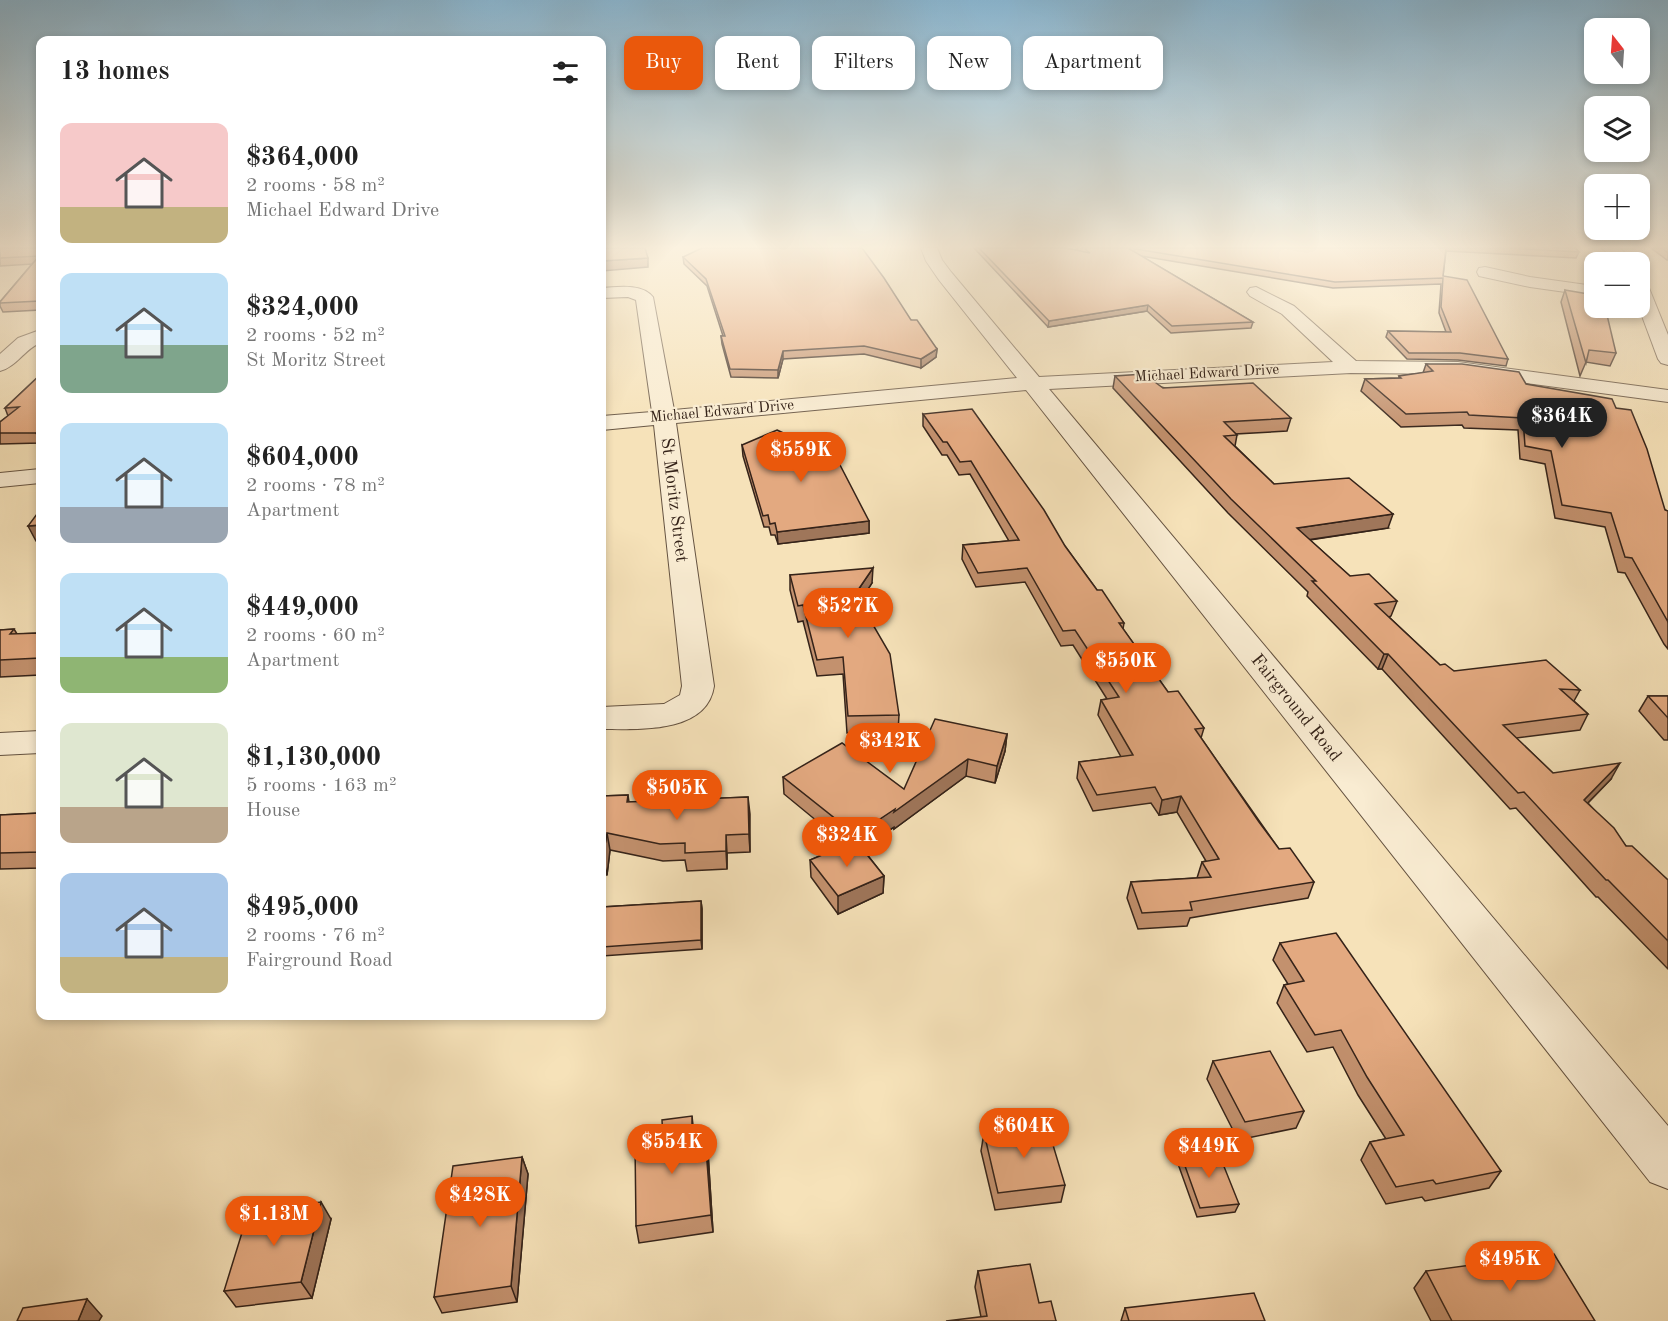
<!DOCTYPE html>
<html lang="en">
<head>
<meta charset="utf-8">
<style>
	:root { --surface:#fff; --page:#f6f6f6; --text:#222; --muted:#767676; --accent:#ea580c }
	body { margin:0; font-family:"Old Standard TT",serif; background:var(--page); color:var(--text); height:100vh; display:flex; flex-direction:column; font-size:22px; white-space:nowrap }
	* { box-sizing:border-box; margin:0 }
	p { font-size:20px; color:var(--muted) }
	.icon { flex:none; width:33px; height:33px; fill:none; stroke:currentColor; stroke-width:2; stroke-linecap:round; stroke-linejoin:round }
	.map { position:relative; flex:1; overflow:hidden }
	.sheet { position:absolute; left:36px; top:36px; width:570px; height:984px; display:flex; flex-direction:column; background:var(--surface); border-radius:12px; box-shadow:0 3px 9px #0003 }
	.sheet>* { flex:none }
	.banner { position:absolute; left:624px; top:36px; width:570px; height:54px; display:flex; gap:12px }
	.needle { width:39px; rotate:343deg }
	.controls { position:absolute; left:1584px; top:18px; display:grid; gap:12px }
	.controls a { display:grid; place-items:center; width:66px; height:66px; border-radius:12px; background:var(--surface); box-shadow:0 3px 9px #0003; font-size:30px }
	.price { position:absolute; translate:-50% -51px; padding:0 14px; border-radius:21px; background:var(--accent); color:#fff; font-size:20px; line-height:39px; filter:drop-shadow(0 2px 3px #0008) }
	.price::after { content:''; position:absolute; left:50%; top:36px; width:18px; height:14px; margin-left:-9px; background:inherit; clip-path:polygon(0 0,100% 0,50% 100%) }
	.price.on { background:#222; color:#fff }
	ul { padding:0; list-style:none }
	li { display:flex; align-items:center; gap:18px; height:150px; padding:0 24px }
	li span { display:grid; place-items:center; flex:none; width:168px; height:120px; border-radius:12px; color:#555 }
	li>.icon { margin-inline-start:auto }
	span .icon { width:72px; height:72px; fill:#fffc; stroke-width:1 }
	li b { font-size:26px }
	h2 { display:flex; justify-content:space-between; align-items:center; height:72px; padding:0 24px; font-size:26px }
	.pill { padding:0 21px; border-radius:12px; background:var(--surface); box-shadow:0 3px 9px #0003; font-size:21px; line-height:54px }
	.pill.on { background:var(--accent); color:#fff }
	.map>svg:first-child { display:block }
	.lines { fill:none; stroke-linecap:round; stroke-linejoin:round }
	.street-casing { stroke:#655341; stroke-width:2 }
	.street { fill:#f9ecd2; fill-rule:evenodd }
	.wall { fill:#c3916e; stroke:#352319; stroke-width:1.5 }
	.shaded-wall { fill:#9f765a; stroke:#352319; stroke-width:1.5 }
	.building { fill:#e3a980; stroke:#352319; stroke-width:1.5 }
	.labels { text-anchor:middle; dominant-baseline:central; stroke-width:4.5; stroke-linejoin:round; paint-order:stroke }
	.far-street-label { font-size:15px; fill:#352319; stroke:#f9ecd2 }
	.street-label { font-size:18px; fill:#352319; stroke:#f9ecd2 }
</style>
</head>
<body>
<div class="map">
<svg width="1668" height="1321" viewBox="0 0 1668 1321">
	<rect width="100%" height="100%" fill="#f6e2b9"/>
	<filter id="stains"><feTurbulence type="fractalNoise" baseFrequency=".00333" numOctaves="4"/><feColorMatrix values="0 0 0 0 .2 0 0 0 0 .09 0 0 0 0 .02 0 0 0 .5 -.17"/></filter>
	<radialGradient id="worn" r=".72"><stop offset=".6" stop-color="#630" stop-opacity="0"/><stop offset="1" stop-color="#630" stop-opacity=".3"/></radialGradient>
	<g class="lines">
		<defs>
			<g id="street">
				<path d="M921,248H937L942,260L951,272L1039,377L1333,362L1282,314L1250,296L1247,292L1250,288L1256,287L1294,306L1356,361L1458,362L1668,390V402L1458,374L1351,373L1049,389L1668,1126V1189L1650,1182L1026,390L676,423L714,686C707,734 638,729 602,729V707L664,704L680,695L682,686L654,425L602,430V416L652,412L636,300L628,297L602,298V288C617,287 642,283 653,297L674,410L1017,378L939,280L926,261Z"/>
				<path d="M1602,248H1620L1634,262H1617Z"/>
				<path d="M1485,267L1530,277L1594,286V296L1530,287L1479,276L1477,272L1479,268Z"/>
				<path d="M1640,283L1646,284L1649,288L1668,335V365L1661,363L1658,359L1639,308Z"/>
				<path d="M40,330V343C25,349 16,367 0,371V354L18,338Z"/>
				<path d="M40,469V483L0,487V473Z"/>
				<path d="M40,731V753L0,755V733Z"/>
			</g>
		</defs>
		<use href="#street" class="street-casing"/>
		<use href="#street" class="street"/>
	</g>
	<g class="wall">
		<path d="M0,248H40V310L3,312L0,306V302L32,264L0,266Z"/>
		<path d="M974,248H1066L1079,251L1076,248H1575L1579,252L1576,258L1446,251L1443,276L1508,359L1506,366L1458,360L1407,359L1386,337L1388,331L1446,332L1439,313L1441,284L1333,288L1141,256L1253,322L1251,328L1171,333L1147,311L1048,327Z"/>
		<path d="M1651,248H1668V260H1667Z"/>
		<path d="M683,257L911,320L937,349L936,357L921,368L864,354L783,359L778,378L731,377L722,344L721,336H723L707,286L684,264Z"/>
		<path d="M1565,290L1596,314L1616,353L1610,366L1586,362L1580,376L1561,302Z"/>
		<path d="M1426,364L1526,384L1616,408L1665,510L1668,511V649L1664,644L1625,573L1618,572L1605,527L1555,518L1545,464L1520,459L1518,430L1464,428L1462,425L1401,427L1361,391L1365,379L1399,378V376L1423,373Z"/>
		<path d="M40,375V443L0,444V422L8,416L5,408Z"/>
		<path d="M1115,376L1291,418L1287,431L1236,434L1237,435L1235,446L1274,484L1388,528L1310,540L1350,576L1397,601L1391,616L1389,617L1440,665L1454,671L1580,690L1574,701L1588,714L1580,730L1516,738L1553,773L1611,779L1588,803L1626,846L1668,880V969L1598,897H1596L1516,808L1510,809L1382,669H1378L1307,596L1308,592L1228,513L1113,388Z"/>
		<path d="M923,414L1065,546L1097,590L1124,623L1123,629L1168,692L1204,728L1201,738L1279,849L1314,882L1308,898L1190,918L1187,926L1138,929L1127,898L1131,882L1197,878L1202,862L1206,861L1177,812L1159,815L1151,803L1093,811L1077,778L1079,762L1121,757L1098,715L1101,700L1107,699L1073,645L1061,646L1025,582L976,587L962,559L963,545L1009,541L970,474L959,475L947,455H942L923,426Z"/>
		<path d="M742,445L869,521V533L778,544L775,535H771L769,527H764L743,456Z"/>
		<path d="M790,575L872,583L854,611L899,715L898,732L847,733L843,674L817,676L803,621L798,622L790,590Z"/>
		<path d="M14,629L17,634L40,633V675L0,677V630Z"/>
		<path d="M1648,696H1668V740H1664L1639,711Z"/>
		<path d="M1007,734L1005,751L995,783L966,776L894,829V827L862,848L884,876L883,893L838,914L811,877L810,860L846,845L784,794L783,777L904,789Z"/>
		<path d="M628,795L629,802L748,797L750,852L727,853V869L687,871L685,860L663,861L610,850L607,875H602V796Z"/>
		<path d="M40,813V868L0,869V815Z"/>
		<path d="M701,901L702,909V949L602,956V907Z"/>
		<path d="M1280,943L1501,1171L1489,1188L1425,1201L1422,1197L1386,1204L1361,1160L1370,1142L1386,1139L1358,1095L1333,1047L1307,1052L1277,1003L1284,985L1288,984L1273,960Z"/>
		<path d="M1213,1061L1304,1111L1296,1128L1238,1140L1207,1079Z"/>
		<path d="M984,1133L1065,1185L1061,1202L995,1210L981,1151Z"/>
		<path d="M694,1137L708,1153L713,1232L639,1243L636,1226Z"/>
		<path d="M1180,1152L1239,1204L1235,1212L1197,1217L1177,1161Z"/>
		<path d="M522,1157L528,1174L517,1302L442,1313L434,1297Z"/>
		<path d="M331,1219L312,1298L236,1307L224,1291Z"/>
		<path d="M978,1271L1039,1303L1056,1321L981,1317L975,1287Z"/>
		<path d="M1426,1271L1595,1321H1431L1414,1288Z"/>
		<path d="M1125,1308L1265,1321H1121Z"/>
	</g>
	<g class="shaded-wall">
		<path d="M648,258V267L602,271V261Z"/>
		<path d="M1148,305L1147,311L1048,327L1049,321Z"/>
		<path d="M937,349L936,357L921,368V359Z"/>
		<path d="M783,351V359L778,378V370Z"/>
		<path d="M40,429V441L36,433Z"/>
		<path d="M1393,514L1388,528L1293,542L1297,528Z"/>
		<path d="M869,521V533L778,544L777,532Z"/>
		<path d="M40,525V541H36L28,526Z"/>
		<path d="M873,568L872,583L843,628V612Z"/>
		<path d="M1384,654H1388L1382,669H1378Z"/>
		<path d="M1007,734L1005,751L995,783L997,766Z"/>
		<path d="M968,759L966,776L894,829V827L855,852L856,835Z"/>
		<path d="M1620,763L1611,779L1575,816L1584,800Z"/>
		<path d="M1181,796L1177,812L1159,815L1162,800Z"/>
		<path d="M748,797L750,814V852L749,834Z"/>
		<path d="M607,833L610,850L607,875L603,857Z"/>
		<path d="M726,835L727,853V869L726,851Z"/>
		<path d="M884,876L883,893L838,914V896Z"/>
		<path d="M701,901L702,909V949L701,940Z"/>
		<path d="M692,1116L694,1134L695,1155L692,1137Z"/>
		<path d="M705,1135L708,1153L713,1232L711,1215Z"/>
		<path d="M522,1157L528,1174L517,1302L511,1286Z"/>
		<path d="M321,1202L331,1219L312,1298L301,1282Z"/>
		<path d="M87,1299L102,1316L99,1321H78Z"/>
	</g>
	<g class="building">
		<path d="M0,248H40V301L0,303V302L39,256L0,258Z"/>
		<path d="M602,248H645L648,258L602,261Z"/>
		<path d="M702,248H862L884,278L911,320H917L937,349L921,359L864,346L783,351L778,370L730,369L721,336H725L706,279L683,257Z"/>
		<path d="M979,248H1066L1090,253L1084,248H1128L1253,322L1172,326L1148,305L1049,321Z"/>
		<path d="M1130,248H1446L1443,276L1467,280L1508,359L1460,353H1409L1388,331L1451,332L1441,307L1443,278L1335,282Z"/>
		<path d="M1508,248H1575L1579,252Z"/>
		<path d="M1662,248H1668V253Z"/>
		<path d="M1565,290L1594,295V308H1597L1596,314L1607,315L1616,353L1589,350L1586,363Z"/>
		<path d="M1426,364H1462L1519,372L1526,384L1612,399L1616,408L1631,410L1647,449L1665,510L1668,511V622L1632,558L1625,557L1611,513L1562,505L1551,451L1525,446L1523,418L1469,415L1467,412L1406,414L1365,379L1401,378L1399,376L1433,371Z"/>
		<path d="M1144,374L1163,388L1253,383L1291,418L1224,422L1237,435L1224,436L1274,484L1349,478L1393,514L1297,528L1350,576L1369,574L1397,601L1375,604L1440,665L1445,664L1454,671L1546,660L1580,690L1560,689L1588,714L1503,725L1553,773L1620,763L1584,800L1614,828L1626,846H1632L1668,880V941L1608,880H1606L1524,792L1518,793L1388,654H1384L1312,581H1316L1231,499L1115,376Z"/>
		<path d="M40,375V429L36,433H0V422L19,407L5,408Z"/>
		<path d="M972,409L1044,510L1065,546L1097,590H1102L1124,623H1119L1168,692L1178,691L1204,728L1195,729L1259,822L1279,849L1290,848L1314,882L1190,902L1192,910L1142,913L1131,882L1211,877L1202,862L1219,859L1181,796L1162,800L1155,787L1097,795L1079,762L1133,755L1101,700L1119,697L1075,630L1063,631L1027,568L978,573L963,545L1019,540L971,461L960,462L947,442H943L923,414Z"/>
		<path d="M777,430L796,439L825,436L869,521L777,532L775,523L770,524L768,515L763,516L742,445Z"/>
		<path d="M40,510V525L28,526Z"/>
		<path d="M873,568L843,612L865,611L890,654L899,715L848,716L843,657L817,660L803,605L798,606L790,575Z"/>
		<path d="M14,629L10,634L40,633V658L0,660V630Z"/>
		<path d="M1648,696H1668V718Z"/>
		<path d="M935,719L1007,734L997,766L968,759L894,812L895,809L856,835L783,777L842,743L904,789Z"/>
		<path d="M628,795L627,802L748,797L749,834L726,835V851L685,853V843L660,844L607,833L603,857H602V796Z"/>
		<path d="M40,813V852L0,853V815Z"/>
		<path d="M856,841L884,876L838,896L810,860Z"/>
		<path d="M701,901V940L602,947V907Z"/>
		<path d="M1336,933L1501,1171L1436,1184L1433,1180L1396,1187L1370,1142L1404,1135L1367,1077L1341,1030L1315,1035L1284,985L1304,981L1280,943Z"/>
		<path d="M1270,1051L1304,1111L1245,1122L1213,1061Z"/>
		<path d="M692,1116V1137L705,1135L711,1215L636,1226L635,1143L663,1139L662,1120Z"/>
		<path d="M1047,1125L1065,1185L998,1193L984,1133Z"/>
		<path d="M1217,1149L1239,1204L1200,1208L1180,1152Z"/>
		<path d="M522,1157L511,1286L434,1297L453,1166Z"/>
		<path d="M321,1202L301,1282L224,1291L249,1210Z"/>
		<path d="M1554,1254L1595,1321H1452L1426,1271Z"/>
		<path d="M1030,1264L1039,1303L1051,1301L1056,1321H946L987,1316L978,1271Z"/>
		<path d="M1254,1293L1265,1321H1129L1125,1308Z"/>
		<path d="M87,1299L78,1321H17L23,1308Z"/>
	</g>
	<linearGradient id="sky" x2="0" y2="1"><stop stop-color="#8ab8d4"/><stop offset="0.57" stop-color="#fbf2e0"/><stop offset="1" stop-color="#fbf2e0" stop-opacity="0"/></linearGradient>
	<rect width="1668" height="433" fill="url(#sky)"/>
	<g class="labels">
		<g class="far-street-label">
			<text transform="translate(1207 374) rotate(-3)">Michael Edward Drive</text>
			<text transform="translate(722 412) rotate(-5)">Michael Edward Drive</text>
		</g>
		<g class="street-label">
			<text transform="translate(674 500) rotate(83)">St Moritz Street</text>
			<text transform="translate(1296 708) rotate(51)">Fairground Road</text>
		</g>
	</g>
	<rect width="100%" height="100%" filter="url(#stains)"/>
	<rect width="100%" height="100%" fill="url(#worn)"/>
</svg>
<div class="controls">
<a><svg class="needle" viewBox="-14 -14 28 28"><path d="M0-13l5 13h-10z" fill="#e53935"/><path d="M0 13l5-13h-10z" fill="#767676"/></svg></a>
<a><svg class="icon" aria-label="layers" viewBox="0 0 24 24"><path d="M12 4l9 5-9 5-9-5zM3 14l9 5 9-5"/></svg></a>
<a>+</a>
<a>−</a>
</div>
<b class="price on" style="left:1562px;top:449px">$364K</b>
<b class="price" style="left:801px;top:483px">$559K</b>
<b class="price" style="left:848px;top:639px">$527K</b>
<b class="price" style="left:1126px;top:694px">$550K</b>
<b class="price" style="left:890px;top:774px">$342K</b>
<b class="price" style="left:677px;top:821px">$505K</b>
<b class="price" style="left:847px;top:868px">$324K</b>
<b class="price" style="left:1024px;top:1159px">$604K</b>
<b class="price" style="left:672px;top:1175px">$554K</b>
<b class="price" style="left:1209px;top:1179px">$449K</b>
<b class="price" style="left:480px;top:1228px">$428K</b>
<b class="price" style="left:274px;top:1247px">$1.13M</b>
<b class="price" style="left:1510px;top:1292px">$495K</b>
<div class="banner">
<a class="pill on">Buy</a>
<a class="pill">Rent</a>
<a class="pill">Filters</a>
<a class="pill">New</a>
<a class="pill">Apartment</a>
</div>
<section class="sheet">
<h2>13 homes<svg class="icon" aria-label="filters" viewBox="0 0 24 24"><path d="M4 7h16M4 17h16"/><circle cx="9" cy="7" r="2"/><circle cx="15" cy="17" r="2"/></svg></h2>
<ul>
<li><span style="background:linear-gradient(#f6c9c9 70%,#c2b280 0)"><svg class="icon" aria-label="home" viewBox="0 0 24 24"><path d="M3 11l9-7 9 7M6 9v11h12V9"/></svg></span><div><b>$364,000</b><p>2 rooms · 58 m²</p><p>Michael Edward Drive</p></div></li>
<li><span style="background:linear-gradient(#bfe0f5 60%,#7fa58c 0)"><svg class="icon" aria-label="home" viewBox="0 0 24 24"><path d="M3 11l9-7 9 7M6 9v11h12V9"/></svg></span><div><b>$324,000</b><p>2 rooms · 52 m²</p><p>St Moritz Street</p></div></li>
<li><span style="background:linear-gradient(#bfe0f5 70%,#9aa5b1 0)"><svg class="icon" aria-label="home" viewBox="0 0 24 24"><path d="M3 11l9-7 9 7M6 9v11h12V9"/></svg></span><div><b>$604,000</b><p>2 rooms · 78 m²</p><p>Apartment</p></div></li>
<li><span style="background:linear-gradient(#bfe0f5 70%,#8fb573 0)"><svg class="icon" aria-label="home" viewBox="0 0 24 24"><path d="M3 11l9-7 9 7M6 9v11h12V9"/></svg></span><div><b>$449,000</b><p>2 rooms · 60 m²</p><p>Apartment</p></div></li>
<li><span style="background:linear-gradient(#dfe7d0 70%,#b9a48a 0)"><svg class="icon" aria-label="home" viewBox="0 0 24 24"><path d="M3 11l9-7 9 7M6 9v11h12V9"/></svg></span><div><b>$1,130,000</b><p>5 rooms · 163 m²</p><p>House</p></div></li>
<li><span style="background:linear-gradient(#a9c7e8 70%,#c2b280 0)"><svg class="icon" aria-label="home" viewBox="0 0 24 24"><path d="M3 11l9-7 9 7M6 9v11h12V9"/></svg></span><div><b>$495,000</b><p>2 rooms · 76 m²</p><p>Fairground Road</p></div></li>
</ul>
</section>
</div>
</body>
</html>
